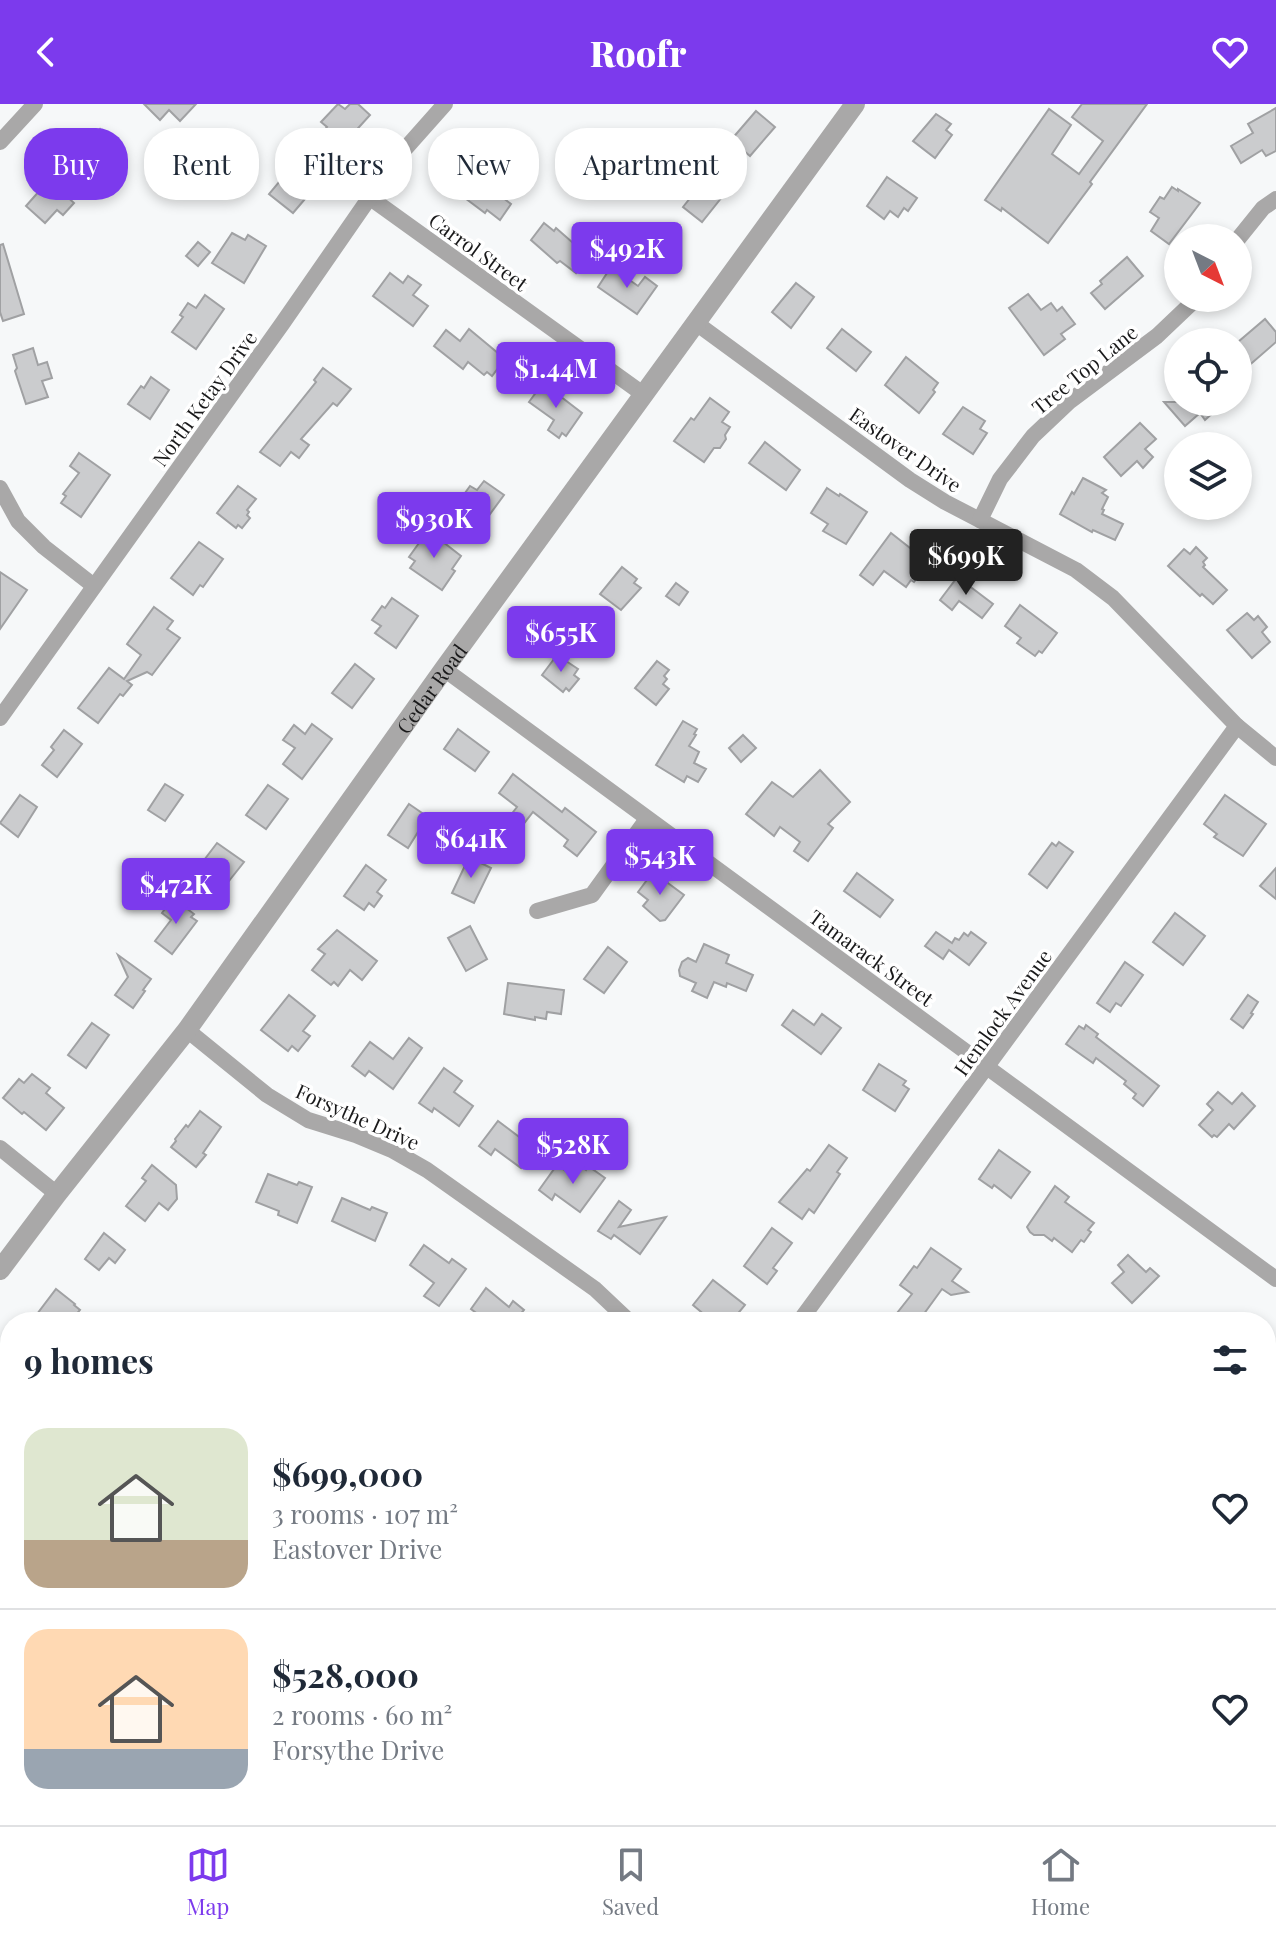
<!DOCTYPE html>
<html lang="en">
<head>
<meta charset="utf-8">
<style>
	:root { --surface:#fff; --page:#f2f2f3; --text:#1f2937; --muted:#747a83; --line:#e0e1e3; --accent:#7c3aed }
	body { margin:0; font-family:"Playfair Display",serif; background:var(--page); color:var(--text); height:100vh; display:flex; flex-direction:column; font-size:30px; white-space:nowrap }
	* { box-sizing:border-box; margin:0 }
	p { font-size:26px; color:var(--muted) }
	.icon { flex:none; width:44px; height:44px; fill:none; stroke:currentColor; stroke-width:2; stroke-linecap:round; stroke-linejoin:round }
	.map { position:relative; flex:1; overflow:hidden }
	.panel { position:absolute; left:0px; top:1208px; width:1276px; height:514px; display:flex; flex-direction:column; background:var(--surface); border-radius:32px 32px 0 0; box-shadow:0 4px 12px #0003 }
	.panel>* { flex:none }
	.banner { position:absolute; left:24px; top:24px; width:800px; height:72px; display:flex; gap:16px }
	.needle { width:52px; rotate:138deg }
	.controls { position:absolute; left:1164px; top:120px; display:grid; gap:16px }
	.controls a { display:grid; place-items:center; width:88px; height:88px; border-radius:50%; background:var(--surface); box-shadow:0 4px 12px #0003; font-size:40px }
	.price { position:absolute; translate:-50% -68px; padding:0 18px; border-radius:8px; background:var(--accent); color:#fff; font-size:26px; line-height:52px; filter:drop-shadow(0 2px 4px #0008) }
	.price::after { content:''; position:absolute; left:50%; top:48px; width:24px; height:18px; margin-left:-12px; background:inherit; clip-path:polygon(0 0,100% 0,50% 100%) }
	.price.selected { background:#222; color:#fff }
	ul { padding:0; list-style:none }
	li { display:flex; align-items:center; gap:24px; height:200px; padding:0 24px }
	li+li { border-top:2px solid var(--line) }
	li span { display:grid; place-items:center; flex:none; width:224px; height:160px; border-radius:24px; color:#555 }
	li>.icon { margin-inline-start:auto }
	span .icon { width:96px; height:96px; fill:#fffc; stroke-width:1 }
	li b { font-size:34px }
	h2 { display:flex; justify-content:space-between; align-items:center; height:96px; padding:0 24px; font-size:34px }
	.pill { padding:0 28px; border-radius:32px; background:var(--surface); box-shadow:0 4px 12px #0003; font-size:28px; line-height:72px }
	.pill.selected { background:var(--accent); color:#fff }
	header { display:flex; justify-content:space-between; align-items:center; height:104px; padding:0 24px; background:var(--accent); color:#fff; font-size:36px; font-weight:800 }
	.tab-bar { display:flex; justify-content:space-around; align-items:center; height:112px; border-top:2px solid var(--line); background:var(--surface); font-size:22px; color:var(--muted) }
	.tab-bar a { display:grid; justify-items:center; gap:4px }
	.tab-bar .selected { color:var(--accent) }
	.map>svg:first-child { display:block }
	.building { fill:#cbccce; stroke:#a0a1a3; stroke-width:2 }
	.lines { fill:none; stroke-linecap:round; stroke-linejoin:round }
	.minor { stroke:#a9a8a8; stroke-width:16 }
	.tertiary { stroke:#a9a8a8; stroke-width:20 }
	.labels { text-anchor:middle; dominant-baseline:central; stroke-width:7; stroke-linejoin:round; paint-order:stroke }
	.street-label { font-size:20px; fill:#19191a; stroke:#fff }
</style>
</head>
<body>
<header><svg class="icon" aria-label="back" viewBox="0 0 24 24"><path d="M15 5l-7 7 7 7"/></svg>Roofr<svg class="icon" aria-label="heart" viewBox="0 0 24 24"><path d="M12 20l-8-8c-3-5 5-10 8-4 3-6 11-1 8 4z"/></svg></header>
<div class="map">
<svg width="1276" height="1721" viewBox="0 0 1276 1721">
	<rect width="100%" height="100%" fill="#f6f8f9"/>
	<g class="building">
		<path d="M144,0H196L180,17L169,6L160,16Z"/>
		<path d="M338,0L345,5L350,0H358L370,11L320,66L323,68L314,80L316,82L293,109L269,90L279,78L285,82L296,67L298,68L321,37L318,34L327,23L321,18Z"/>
		<path d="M1082,0H1147L1090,78L1092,80L1048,139L1002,104L1001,107L985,96L1049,5L1071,21L1052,50L1079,70L1103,37L1072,13Z"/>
		<path d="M1276,4V47L1266,52L1262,46L1241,59L1231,42L1253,29L1248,20Z"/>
		<path d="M756,7L775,23L750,52L731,36Z"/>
		<path d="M936,10L951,20L946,26L952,31L935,54L913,37Z"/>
		<path d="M100,25L117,44L110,50L118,59L99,75L76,51L91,38L89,35Z"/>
		<path d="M471,69L511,100L500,116L487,106L485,109L457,88Z"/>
		<path d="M707,73L726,88L702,118L683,103Z"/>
		<path d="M887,73L917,94L908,107L904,104L898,113L890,107L884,115L867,102Z"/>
		<path d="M49,76L74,99L63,111L57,106L45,119L26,102Z"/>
		<path d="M1172,83L1178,87V85L1200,99L1169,140L1151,127L1159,114L1150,108L1160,93L1164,95Z"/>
		<path d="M544,119L554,127L556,124L589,153L576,169L560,157L557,159L531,136Z"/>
		<path d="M232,129L245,136L248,131L266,142L244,179L212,159Z"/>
		<path d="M198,138L210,148L198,162L186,152Z"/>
		<path d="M3,140L24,210L3,217L0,208V141Z"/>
		<path d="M1127,153L1143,172L1105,205L1091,189L1102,180L1100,177Z"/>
		<path d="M611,163L638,182L645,173L657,182L637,210L598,183Z"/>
		<path d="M390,169L403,179L408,172L421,181L413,191L428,202L413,222L373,192Z"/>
		<path d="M796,179L814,193L791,224L772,208Z"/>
		<path d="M1028,190L1041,206L1051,199L1057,207L1062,203L1075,220L1061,230L1065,235L1044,251L1009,204Z"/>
		<path d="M205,191L224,205L196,245L172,228L183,213L180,211L188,199L196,204Z"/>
		<path d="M1265,215L1276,228V238L1238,271V238Z"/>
		<path d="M469,225L505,255L492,272L487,268L484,271L468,258L463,265L434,242L446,226L460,237Z"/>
		<path d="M842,225L871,248L856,267L827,244Z"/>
		<path d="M33,244L38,261L47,258L52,274L42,277L48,293L26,300L15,267L17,264L13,251Z"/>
		<path d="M906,253L938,279L933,286L935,288L919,309L885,281Z"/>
		<path d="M323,264L351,285L337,302L333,299L301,335L309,341L299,354L291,348L280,362L260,348L316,278L314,276Z"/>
		<path d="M151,273L169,286L150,315L128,300L141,282L144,284Z"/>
		<path d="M543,279L582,309L566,332L562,329L559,334L548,326L554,316L529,298Z"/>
		<path d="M710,294L729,308L722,318L730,323L725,331L726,335L720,344H714L704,358L674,337L691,314L694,316Z"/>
		<path d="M1164,298H1225L1205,316L1200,309L1185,322Z"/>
		<path d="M963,303L985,317L980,325L987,329L973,350L943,330Z"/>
		<path d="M1140,319L1156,335L1145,345L1153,353L1143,364L1137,357L1121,372L1104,353Z"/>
		<path d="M765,338L800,366L786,386L749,359Z"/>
		<path d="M79,349L110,371L81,413L61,399L66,392L63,390L79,369L70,362Z"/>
		<path d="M1083,374L1106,386L1102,389L1108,393L1102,405L1104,406L1102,410L1123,420L1115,436L1093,426L1092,428L1060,410L1072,388L1074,390Z"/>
		<path d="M484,377L504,391L482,421L461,407L466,400L460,396L470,382L477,386Z"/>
		<path d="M238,382L256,395L247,406L249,408L247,411L250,414L242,424L238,421L236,424L217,409Z"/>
		<path d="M827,384L839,392L840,390L867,408L846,440L823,427L828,420L811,409Z"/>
		<path d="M425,424L461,452L452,465L455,467L442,486L410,464L415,457L409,453L419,439L416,437Z"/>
		<path d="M891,429L929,459L914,478L911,476L906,483L884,467L873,481L860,471Z"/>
		<path d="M199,438L223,455L203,483L200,481L193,491L171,474Z"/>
		<path d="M1196,443L1207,454L1203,458L1205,461L1203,463L1227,486L1213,500L1202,490L1200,492L1168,462L1184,445L1190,450Z"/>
		<path d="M622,463L637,475L634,479L641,484L621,506L600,490Z"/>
		<path d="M0,468L27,486L0,525Z"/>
		<path d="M959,471L970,479L968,481L993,500L982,514L959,497L952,506L940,496Z"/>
		<path d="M676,479L688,488L679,501L666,492Z"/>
		<path d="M392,494L418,512L396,544L375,529L381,522L372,516L382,502L385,504Z"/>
		<path d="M1020,501L1057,529L1042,549L1039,547L1035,552L1017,539L1021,534L1005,522Z"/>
		<path d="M154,503L173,517L167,525L180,534L152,571L147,568L127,577L132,581L123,592L120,590L98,619L78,604L109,564L124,575L141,551L127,540Z"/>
		<path d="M1247,509L1254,516L1258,512L1267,523L1262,528L1270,538L1252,554L1227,526Z"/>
		<path d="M557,551L578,565L574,571L579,575L569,587L566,584L563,588L542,571Z"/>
		<path d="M657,557L669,566L664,572L667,575L663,580L669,585L656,601L635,584Z"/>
		<path d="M355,560L374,575L352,604L332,589Z"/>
		<path d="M683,617L697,625L694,630L696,631L689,642L699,648L694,659L706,665L698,678L687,672L684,678L656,661Z"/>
		<path d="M312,620L332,635L302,675L283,660L295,644L283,636L294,621L305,630Z"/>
		<path d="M458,625L489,648L475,667L444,645Z"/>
		<path d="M64,626L82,640L57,673L42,661L54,646L51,643Z"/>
		<path d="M743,631L756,644L741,658L729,644Z"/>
		<path d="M820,666L850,698L828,720L833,724L808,757L794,747L800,738L780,723L774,732L746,710L772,678L793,693Z"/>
		<path d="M513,670L562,708L565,704L596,728L577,752L564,742L568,736L533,708L522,722L510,712L517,703L499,689Z"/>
		<path d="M165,680L183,691L165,717L148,706Z"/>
		<path d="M268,681L288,695L266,725L246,711Z"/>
		<path d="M20,691L37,703L18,733L0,719Z"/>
		<path d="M1225,691L1266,720L1243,752L1214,733L1217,730L1204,720Z"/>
		<path d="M409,700L438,720L428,735L418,728L408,744L388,731Z"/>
		<path d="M1059,738L1073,748L1047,784L1029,770L1052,739L1056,742Z"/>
		<path d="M217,739L244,758L221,787L195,768Z"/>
		<path d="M469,753L491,764L474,799L452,789Z"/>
		<path d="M366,761L386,776L377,788L382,792L374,803L369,799L364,806L344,792Z"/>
		<path d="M1276,764V795L1260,782Z"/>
		<path d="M653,768L684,791L665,816L660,817L643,802L648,796L638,788Z"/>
		<path d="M857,769L893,796L880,813L844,787Z"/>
		<path d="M173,794L194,810L191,813L197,817L172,850L155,837L171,816L162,809Z"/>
		<path d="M1175,809L1205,832L1183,861L1153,838Z"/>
		<path d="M470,822L487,855L466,867L448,834Z"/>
		<path d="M337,826L377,857L362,876L350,866L338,882L334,878L331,881L312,866L325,850L318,845Z"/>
		<path d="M936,828L952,839L955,834L959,836L964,829L968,832L971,828L986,839L969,861L949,846L943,855L925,842Z"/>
		<path d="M704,840L729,851L726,859L753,871L746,887L727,879L726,883L714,878L707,894L692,887L696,879L680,872L679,866L682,858L688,854L696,858Z"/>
		<path d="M608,843L627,858L604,889L584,875Z"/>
		<path d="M118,851L151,875L143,886L145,887L133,904L115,891L128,873Z"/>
		<path d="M1125,858L1143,871L1121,902L1116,899L1110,908L1097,899Z"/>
		<path d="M508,879L564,886L561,910L547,908L546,915L535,913V916L504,910Z"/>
		<path d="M289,891L315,912L303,927L310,932L298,947L292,942L288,947L261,926Z"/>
		<path d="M1248,891L1258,898L1251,909L1253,910L1243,924L1231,915Z"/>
		<path d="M793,906L814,921L822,910L841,924L821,950L782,921Z"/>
		<path d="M92,919L109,931L86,964L68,951Z"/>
		<path d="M1086,921L1098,930L1096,933L1159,982L1143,1002L1133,994L1136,990L1124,980L1126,977L1096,954L1093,959L1066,940L1079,922L1084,925Z"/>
		<path d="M409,934L422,944L393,985L369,967L365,972L352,962L370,938L393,955Z"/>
		<path d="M879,960L906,977L903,981L909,985L895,1007L863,986Z"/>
		<path d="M444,964L462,977L454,988L473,1002L459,1022L434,1004L432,1008L419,999Z"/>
		<path d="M32,970L50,984L46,989L64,1004L46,1026L24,1008L22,1010L3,994L19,975L24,979Z"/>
		<path d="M1218,988L1232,1000L1242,989L1255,1002L1234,1025L1229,1020L1217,1033L1214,1031L1212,1033L1199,1021L1213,1006L1207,1000Z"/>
		<path d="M200,1007L221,1023L203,1049L206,1051L196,1063L171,1043L176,1037L175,1035L186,1021L188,1023Z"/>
		<path d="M498,1017L535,1045L521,1064L495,1045L491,1051L479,1042Z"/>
		<path d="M829,1041L847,1054L837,1068L840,1070L814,1109L809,1105L802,1115L779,1098L807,1065L810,1067Z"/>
		<path d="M999,1046L1030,1068L1011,1094L994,1081L992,1084L979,1075Z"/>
		<path d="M578,1060L586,1066L588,1062L605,1074L580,1108L555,1090L552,1096L539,1086L557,1061L570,1070Z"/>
		<path d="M152,1061L176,1081L177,1095L168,1106L159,1099L145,1117L126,1102L146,1077L142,1074Z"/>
		<path d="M268,1070L297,1081L299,1078L312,1083L297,1119L278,1111L279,1107L256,1098Z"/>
		<path d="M1055,1082L1069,1093L1065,1098L1094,1119L1088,1126L1091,1128L1084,1138L1081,1136L1072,1148L1054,1134L1052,1137L1044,1131H1034L1030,1128L1027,1123Z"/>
		<path d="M342,1094L370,1106L372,1103L387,1109L375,1137L332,1117Z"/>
		<path d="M619,1097L631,1106L619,1123L666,1113L640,1150L614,1131L611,1135L598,1127Z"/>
		<path d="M772,1124L792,1139L773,1164L777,1167L767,1180L744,1162Z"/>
		<path d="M104,1129L125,1146L115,1159L109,1154L99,1166L85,1155Z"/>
		<path d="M424,1141L449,1159L452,1155L466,1165L439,1202L424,1192L434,1179L410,1161Z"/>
		<path d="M931,1144L961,1165L952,1177L968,1188L951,1191L942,1185L918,1218H890L912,1190L900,1181L914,1162L917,1164Z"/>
		<path d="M1128,1151L1146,1168L1150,1164L1159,1172L1132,1199L1112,1179L1124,1168L1118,1161Z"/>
		<path d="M713,1176L745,1201L731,1218H701L706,1212L693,1201Z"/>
		<path d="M486,1184L509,1203L513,1197L524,1206L514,1218H488L471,1205Z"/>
		<path d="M56,1185L75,1200L74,1201L80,1206L70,1218H31Z"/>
	</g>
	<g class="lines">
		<g class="minor">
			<path d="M0,38L35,0"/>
			<path d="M369,93L643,290"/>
			<path d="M1238,135L1263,104L1276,95"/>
			<path d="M696,219L910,376L945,398L1076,466L1113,494L1237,622L1276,654"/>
			<path d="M0,384L18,417L44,443L94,482"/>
			<path d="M980,416L1000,375L1033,332L1070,297L1157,232L1197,194"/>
			<path d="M444,565L1276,1175"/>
			<path d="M0,614L282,220L397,54L445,0"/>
			<path d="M537,807L592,791L647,715"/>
			<path d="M187,926L267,991L308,1016L356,1031L392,1046L427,1066L595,1185L630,1218"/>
			<path d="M0,1044L57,1090"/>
			<path d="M799,1218L1237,622"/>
			<path d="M0,1650L10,1643"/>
			<path d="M1266,1651L1276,1637"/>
			<path d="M422,1721L430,1712"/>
			<path d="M773,1721L779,1712"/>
			<path d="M1188,1721L1200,1712"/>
		</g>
		<path class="tertiary" id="s1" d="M0,1166L57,1090L187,926L444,565L855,0"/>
	</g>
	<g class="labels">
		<g class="street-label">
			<text transform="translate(479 147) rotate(36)">Carrol Street</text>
			<text transform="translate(1084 265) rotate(-39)">Tree Top Lane</text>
			<text transform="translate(204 294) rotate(-54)">North Ketay Drive</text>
			<text transform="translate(906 345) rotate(35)">Eastover Drive</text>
			<text stroke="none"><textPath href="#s1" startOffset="724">Cedar Road</textPath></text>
			<text transform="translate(872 853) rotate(36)">Tamarack Street</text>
			<text transform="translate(1002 908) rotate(-54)">Hemlock Avenue</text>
			<text transform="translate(358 1012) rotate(24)">Forsythe Drive</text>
		</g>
	</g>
</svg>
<div class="controls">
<a><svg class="needle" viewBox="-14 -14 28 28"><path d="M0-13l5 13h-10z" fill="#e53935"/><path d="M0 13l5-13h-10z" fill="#747a83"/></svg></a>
<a><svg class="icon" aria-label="locate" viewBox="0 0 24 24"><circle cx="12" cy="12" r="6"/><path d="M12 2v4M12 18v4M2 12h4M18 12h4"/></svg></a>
<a><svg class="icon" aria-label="layers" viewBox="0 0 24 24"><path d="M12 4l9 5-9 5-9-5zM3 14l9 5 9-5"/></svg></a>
</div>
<b class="price" style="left:627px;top:186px">$492K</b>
<b class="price" style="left:556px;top:306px">$1.44M</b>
<b class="price" style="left:434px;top:456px">$930K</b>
<b class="price selected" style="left:966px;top:493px">$699K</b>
<b class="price" style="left:561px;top:570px">$655K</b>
<b class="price" style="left:471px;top:776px">$641K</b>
<b class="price" style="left:660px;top:793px">$543K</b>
<b class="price" style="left:176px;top:822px">$472K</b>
<b class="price" style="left:573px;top:1082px">$528K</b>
<div class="banner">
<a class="pill selected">Buy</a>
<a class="pill">Rent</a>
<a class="pill">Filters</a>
<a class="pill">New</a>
<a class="pill">Apartment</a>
</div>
<section class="panel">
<h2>9 homes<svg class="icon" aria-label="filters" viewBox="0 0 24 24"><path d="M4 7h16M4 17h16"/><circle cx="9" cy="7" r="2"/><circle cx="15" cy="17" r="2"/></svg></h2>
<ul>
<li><span style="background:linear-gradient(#dfe7d0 70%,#b9a48a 0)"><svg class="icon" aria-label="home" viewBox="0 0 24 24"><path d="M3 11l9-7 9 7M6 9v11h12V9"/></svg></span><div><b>$699,000</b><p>3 rooms · 107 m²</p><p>Eastover Drive</p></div><svg class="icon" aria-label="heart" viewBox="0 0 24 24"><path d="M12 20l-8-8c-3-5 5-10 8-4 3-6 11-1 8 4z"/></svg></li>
<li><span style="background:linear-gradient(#ffd9b3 75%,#9aa5b1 0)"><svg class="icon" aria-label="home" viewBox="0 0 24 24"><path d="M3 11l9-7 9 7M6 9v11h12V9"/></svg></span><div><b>$528,000</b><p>2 rooms · 60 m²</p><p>Forsythe Drive</p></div><svg class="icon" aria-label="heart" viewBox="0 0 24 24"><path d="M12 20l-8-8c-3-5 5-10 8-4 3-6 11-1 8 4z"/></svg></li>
</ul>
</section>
</div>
<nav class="tab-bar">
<a class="selected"><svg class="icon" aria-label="map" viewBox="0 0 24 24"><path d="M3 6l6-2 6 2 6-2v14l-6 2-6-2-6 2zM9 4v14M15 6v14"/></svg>Map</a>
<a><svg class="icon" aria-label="saved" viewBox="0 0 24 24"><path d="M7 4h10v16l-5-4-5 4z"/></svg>Saved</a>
<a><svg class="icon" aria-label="home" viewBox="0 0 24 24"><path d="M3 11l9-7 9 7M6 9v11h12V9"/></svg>Home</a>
</nav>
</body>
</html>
